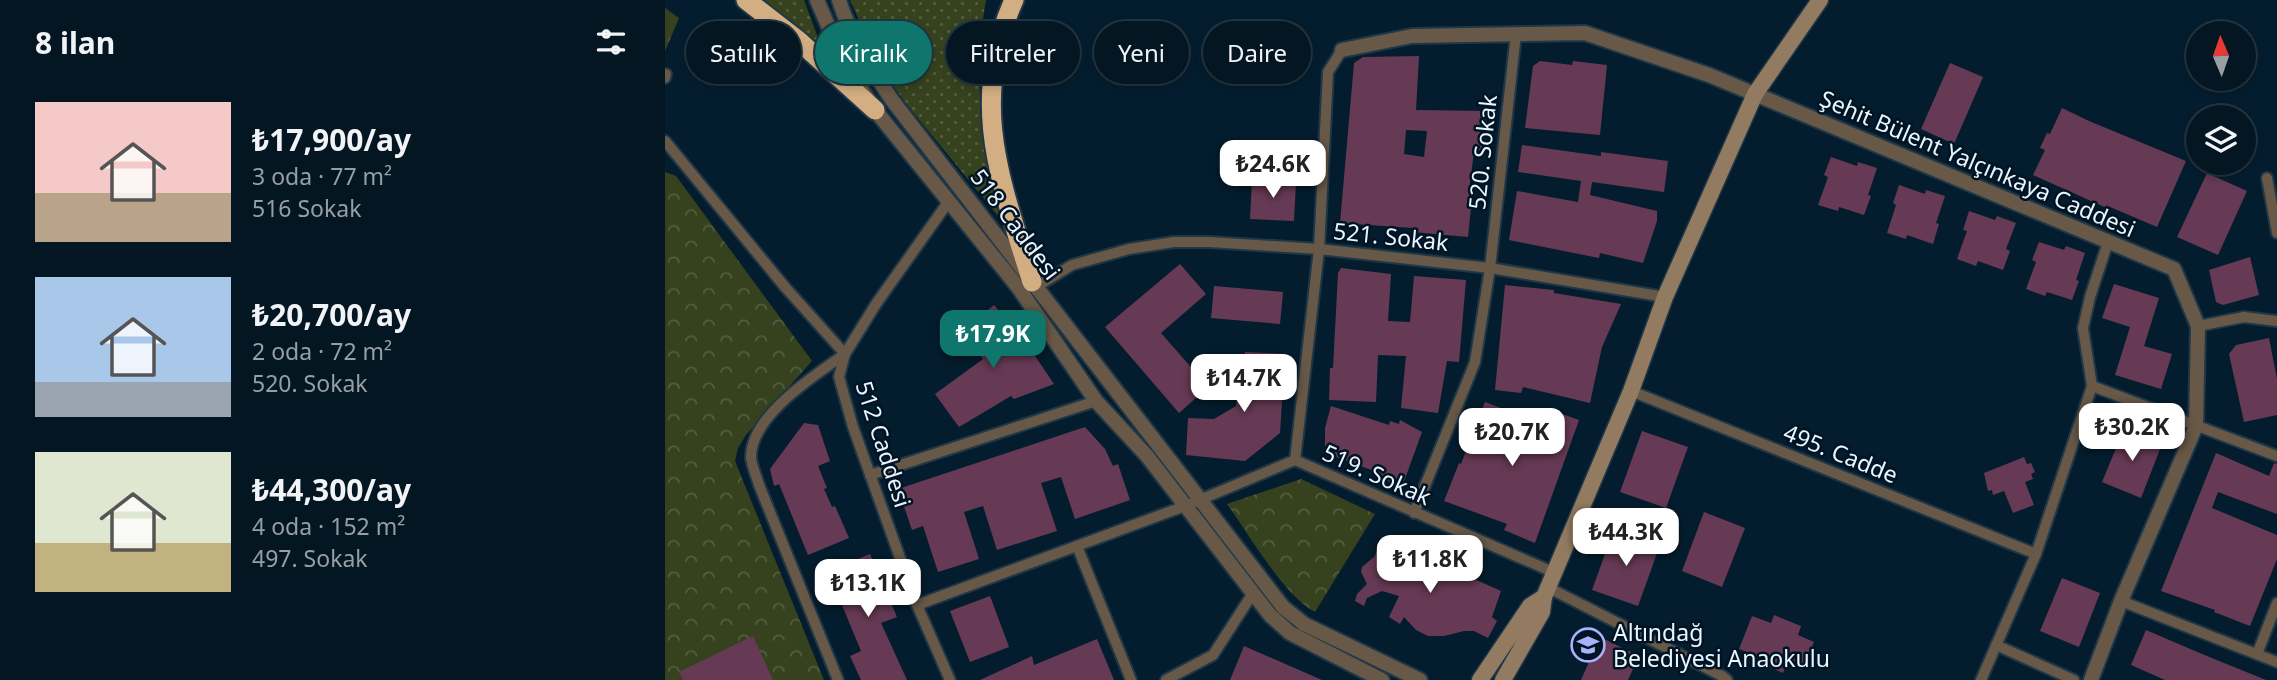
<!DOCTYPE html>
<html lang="tr">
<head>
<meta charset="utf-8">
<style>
	:root { --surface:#031622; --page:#11232f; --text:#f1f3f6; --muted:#979fa5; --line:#243540; --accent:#0f766e }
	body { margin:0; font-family:"Noto Sans",sans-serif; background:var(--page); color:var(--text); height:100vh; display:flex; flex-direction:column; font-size:26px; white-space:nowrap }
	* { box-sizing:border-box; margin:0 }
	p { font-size:23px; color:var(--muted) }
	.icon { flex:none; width:38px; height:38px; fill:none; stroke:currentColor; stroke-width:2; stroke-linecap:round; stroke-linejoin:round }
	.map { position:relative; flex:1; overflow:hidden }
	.sheet { display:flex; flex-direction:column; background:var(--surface); width:665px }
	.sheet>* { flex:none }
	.hud { position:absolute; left:21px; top:21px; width:665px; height:63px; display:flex; gap:14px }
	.needle { width:46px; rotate:358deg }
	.buttons { position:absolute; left:1521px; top:21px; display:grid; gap:14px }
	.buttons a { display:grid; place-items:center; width:70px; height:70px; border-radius:50%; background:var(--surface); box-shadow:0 4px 10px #0003,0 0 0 2px var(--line); font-size:35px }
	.price { position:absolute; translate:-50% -60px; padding:0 16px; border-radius:14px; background:#fff; color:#222; font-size:23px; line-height:46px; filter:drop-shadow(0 2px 4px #0008) }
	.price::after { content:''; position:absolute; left:50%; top:42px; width:21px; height:16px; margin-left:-10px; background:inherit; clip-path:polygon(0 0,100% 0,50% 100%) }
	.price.on { background:var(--accent); color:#fff }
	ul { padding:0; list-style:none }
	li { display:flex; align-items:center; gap:21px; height:175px; padding:0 35px }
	li span { display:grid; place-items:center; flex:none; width:196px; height:140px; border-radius:0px; color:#555 }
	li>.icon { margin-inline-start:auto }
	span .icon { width:84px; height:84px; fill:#fffc; stroke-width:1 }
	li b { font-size:30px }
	h2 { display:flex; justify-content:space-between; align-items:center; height:84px; padding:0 35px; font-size:30px }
	.chip { padding:0 24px; border-radius:32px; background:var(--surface); box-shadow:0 4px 10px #0003,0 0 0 2px var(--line); font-size:24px; line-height:63px }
	.chip.on { background:var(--accent); color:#fff }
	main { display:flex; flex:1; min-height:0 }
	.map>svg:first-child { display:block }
	.grass { fill:url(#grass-dots) }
	.park { fill:url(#park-crowns) }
	.building { fill:#663a54; fill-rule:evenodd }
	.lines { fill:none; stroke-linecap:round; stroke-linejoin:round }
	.minor-casing { stroke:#1f3747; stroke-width:14 }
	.tertiary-casing { stroke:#1f3747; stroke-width:18 }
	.secondary-casing { stroke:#1f3747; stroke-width:19 }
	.motorway-casing { stroke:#1f3747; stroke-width:23 }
	.minor { stroke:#675847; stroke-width:10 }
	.tertiary { stroke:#675847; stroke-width:14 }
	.secondary { stroke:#927b60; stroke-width:16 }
	.motorway { stroke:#d3ae83; stroke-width:19 }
	.labels { text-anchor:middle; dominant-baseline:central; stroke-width:5; stroke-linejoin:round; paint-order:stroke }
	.street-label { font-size:23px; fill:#e9f5ff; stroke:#001424 }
	.poi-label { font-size:23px; fill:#e9f5ff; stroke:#001424; text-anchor:start }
</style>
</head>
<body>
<main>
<section class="sheet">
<h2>8 ilan<svg class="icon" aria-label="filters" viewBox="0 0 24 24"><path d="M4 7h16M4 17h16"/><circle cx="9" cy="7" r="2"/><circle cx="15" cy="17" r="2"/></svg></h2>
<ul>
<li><span style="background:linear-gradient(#f6c9c9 65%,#b9a48a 0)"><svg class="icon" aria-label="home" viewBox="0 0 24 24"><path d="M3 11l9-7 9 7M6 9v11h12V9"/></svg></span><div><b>₺17,900/ay</b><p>3 oda · 77 m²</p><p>516 Sokak</p></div></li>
<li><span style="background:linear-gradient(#a9c7e8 75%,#9aa5b1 0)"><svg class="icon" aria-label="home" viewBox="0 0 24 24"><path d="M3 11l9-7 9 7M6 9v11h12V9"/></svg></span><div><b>₺20,700/ay</b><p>2 oda · 72 m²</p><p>520. Sokak</p></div></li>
<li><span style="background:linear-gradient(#dfe7d0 65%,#c2b280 0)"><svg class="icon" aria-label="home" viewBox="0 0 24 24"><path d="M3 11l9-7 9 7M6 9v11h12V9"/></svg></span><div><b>₺44,300/ay</b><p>4 oda · 152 m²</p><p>497. Sokak</p></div></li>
</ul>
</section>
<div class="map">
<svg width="1612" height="680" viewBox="0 0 1612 680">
	<defs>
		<pattern id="grass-dots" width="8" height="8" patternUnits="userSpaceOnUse" patternTransform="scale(1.75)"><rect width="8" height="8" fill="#36421e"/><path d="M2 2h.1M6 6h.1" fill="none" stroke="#535e40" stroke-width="1.8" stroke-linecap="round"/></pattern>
		<pattern id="park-crowns" width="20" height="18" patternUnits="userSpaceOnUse" patternTransform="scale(1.75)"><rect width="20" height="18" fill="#36421e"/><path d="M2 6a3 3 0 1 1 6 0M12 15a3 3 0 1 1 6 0" fill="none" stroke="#535e40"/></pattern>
	</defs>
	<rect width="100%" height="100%" fill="#041d2e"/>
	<g class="grass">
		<path d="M95,0H139L159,54Z"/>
		<path d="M185,0H321C312,49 313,109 321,158C324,180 333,201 338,222L247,111L217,71Z"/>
	</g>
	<g class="park">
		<path d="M0,8L14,18L0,51Z"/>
		<path d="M0,172L11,176L147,361L81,435L73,448L70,461L159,680H0Z"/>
		<path d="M636,479L710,514L650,612C620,597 583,533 562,504Z"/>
	</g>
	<g class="building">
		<path d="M754,56L751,110L821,111L818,153L809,152L805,183L804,207L806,208L803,237L748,232V228L675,223L689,63L698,57ZM741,130L762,131L759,157L739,154Z"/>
		<path d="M875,61L907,65L908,61L942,65L935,135L860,128L868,66Z"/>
		<path d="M1285,63L1318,77L1289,144L1256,129Z"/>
		<path d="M1397,108L1424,121L1521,161L1492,227L1445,207L1444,209L1368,175L1380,150L1375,148L1382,133L1385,134Z"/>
		<path d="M857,145L936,156V152L1003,161L999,192L927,182L925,195L992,211V221L978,263L935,253L934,258L844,240L852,191L913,202L916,181L853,172Z"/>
		<path d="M1166,157L1192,166L1193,162L1212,168L1203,195L1206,196L1199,215L1174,207L1173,211L1153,205L1163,177L1159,175Z"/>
		<path d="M1542,173L1582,191L1553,255L1512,237Z"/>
		<path d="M587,179L631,182L629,221L585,219Z"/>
		<path d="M1234,185L1260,194L1261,190L1280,196L1271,223L1274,224L1268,244L1242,235L1241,239L1222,233L1231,205L1228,203Z"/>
		<path d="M1304,211L1330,220L1332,216L1351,223L1341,249L1345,251L1338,270L1313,261L1311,266L1292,259L1302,231L1298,230Z"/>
		<path d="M1374,242L1399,250L1401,246L1420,253L1411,280L1414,281L1407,300L1382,292L1380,296L1361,289L1371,262L1367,260Z"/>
		<path d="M1585,257L1594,295L1558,305L1551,302L1544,270Z"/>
		<path d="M515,264L541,294L496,333L539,382L527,392L532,397L514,413L440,327Z"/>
		<path d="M676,268L726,274L723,321L745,322L749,276L801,280L794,362L782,361L773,413L736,408L741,356L713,355L711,402L664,400L665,368H668L673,273Z"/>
		<path d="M1449,284L1494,298L1479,346L1507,354L1496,389L1450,375L1465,327L1437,318Z"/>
		<path d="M840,285L889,290V293L956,304L937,347L925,403L858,387L856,393L830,390Z"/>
		<path d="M549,286L618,292L615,324L546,318Z"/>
		<path d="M329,305L366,350L389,384L349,399L346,396L294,427L270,394L318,359L296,332Z"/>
		<path d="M1604,338L1612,379V415L1579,422L1564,354L1571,345Z"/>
		<path d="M580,352L620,354L615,433L580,461L521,455L523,418L549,419L571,406Z"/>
		<path d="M820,402L881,425L886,410L914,420L870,543L839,530L842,524L779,501L794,463L796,464Z"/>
		<path d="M666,406L724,425L725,421L734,424L735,420L757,432L737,487L708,474L709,471L666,455L660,445V428Z"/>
		<path d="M139,423L153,425L165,461L153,466L162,488L159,489L167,507L170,506L184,538L143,555L114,484L109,486L105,469Z"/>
		<path d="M420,427L440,449L448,466L453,464L465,500L410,519L396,477L376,483L392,531L332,550L318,506L299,512L314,559L273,572L258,526L247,530L233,489Z"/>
		<path d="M1459,429L1497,444L1476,498L1437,482Z"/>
		<path d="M977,431L1023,447L1001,508L955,492Z"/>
		<path d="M1551,453L1604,476L1609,463L1612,464V514L1553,492L1547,508L1612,535V559L1585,626L1549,612L1550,610L1496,591Z"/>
		<path d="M1359,457L1362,464L1366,463L1370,472L1366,474L1368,479L1360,482L1369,505L1348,513L1339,491L1328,495L1327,490L1323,491L1319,473Z"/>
		<path d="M1039,512L1080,528L1057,587L1017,571Z"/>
		<path d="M949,529L995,545L973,606L927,590Z"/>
		<path d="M716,544L785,574L787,569L836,591L827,617L832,621L823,638L809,631H799L779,636H763L751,630L739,617L735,624L724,617L734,596L717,591L702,598L699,606L690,601L692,594L702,584L696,572L697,567L709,557Z"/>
		<path d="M205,554L232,617L216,623L242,680H196L185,656L196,651L163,571Z"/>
		<path d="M1397,578L1435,593L1414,647L1375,631Z"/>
		<path d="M325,596L344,647L305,662L285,611Z"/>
		<path d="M1109,615L1136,626L1133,635L1149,642L1137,670L1122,664L1118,673L1088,660L1090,655L1074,649L1087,616L1106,623Z"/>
		<path d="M1481,630L1537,654L1601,680H1500L1466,665Z"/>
		<path d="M88,636L108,680H18L14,672Z"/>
		<path d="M935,637L974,656L963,680H916Z"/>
		<path d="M432,639L449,680H315L367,656L369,665Z"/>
		<path d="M579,646L657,680H565Z"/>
	</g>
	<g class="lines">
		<defs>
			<g id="minor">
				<path d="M0,78L1,74"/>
				<path d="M0,141L120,287L180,354C149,376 85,416 86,458C87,467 92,477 94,485L173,680"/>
				<path d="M1602,178L1612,233"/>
				<path d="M284,201L211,304L180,354L174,377L188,427L252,605L285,680"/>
				<path d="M1443,242L1425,297L1418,328L1427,386L1612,456"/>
				<path d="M371,287L407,265L464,249L509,242H544L654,249L825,268L1000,297"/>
				<path d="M1533,326L1579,317L1612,321"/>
				<path d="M966,391L1371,554"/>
				<path d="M630,460L654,249L663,72L677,50"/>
				<path d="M205,475L431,401"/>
				<path d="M749,513L810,362L825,268L851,34"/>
				<path d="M412,546L466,680"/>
				<path d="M882,587L1057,676L1062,680"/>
				<path d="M1456,601L1612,662"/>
				<path d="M252,605L520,506L630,460L888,572"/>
				<path d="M1331,645L1409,680"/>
				<path d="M1592,654L1612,603"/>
				<path d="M501,680L548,655L588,593"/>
				<path d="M1316,680L1371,554L1427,386"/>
			</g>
			<g id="tertiary">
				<path d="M152,0L179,63L210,110L353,287L431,401L482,456L605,615L625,633L717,680"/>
				<path d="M174,0C185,36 206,68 227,100L618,607L639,624L755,680"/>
				<path d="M677,50L747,36L920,33L1044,75L1509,269L1533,326L1531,426L1456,601L1426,680"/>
			</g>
			<g id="secondary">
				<path d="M879,597L966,391L1000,297L1090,94L1155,0"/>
				<path d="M815,680L865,606L879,597L877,612L838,680"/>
			</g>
			<g id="motorway">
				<path d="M81,0L134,41L210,110"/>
				<path d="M349,0C303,103 336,182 367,282"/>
			</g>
		</defs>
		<use href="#minor" class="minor-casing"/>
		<use href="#tertiary" class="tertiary-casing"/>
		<use href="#secondary" class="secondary-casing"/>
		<use href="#motorway" class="motorway-casing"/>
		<use href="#minor" class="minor"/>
		<use href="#tertiary" class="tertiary"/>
		<use href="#secondary" class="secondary"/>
		<use href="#motorway" class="motorway"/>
	</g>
	<defs>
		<symbol id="school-ring" viewBox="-11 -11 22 22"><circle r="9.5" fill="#001424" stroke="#a7b1fc" stroke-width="1.5"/><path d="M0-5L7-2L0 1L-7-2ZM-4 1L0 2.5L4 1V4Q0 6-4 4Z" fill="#a7b1fc"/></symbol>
	</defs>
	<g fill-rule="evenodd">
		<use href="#school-ring" x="904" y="626" width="38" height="38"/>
	</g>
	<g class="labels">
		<g class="street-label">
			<text transform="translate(817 152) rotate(-84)">520. Sokak</text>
			<text transform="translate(1313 163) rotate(23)">Şehit Bülent Yalçınkaya Caddesi</text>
			<text transform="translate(351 224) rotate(53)">518 Caddesi</text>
			<text transform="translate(726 236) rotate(6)">521. Sokak</text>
			<text transform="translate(219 444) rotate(72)">512 Caddesi</text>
			<text transform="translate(1176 453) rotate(22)">495. Cadde</text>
			<text transform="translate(712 474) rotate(24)">519. Sokak</text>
		</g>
		<g class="poi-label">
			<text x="948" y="632">Altındağ<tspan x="948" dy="26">Belediyesi Anaokulu</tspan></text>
		</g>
	</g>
</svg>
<div class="buttons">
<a><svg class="needle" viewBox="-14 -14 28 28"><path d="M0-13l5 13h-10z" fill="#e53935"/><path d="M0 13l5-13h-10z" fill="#979fa5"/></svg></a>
<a><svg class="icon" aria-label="layers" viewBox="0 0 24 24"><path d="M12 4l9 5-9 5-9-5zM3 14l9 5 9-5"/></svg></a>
</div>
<b class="price" style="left:608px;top:200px">₺24.6K</b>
<b class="price on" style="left:328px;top:370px">₺17.9K</b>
<b class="price" style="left:579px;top:414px">₺14.7K</b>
<b class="price" style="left:1467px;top:463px">₺30.2K</b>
<b class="price" style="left:847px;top:468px">₺20.7K</b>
<b class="price" style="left:961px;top:568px">₺44.3K</b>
<b class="price" style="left:765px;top:595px">₺11.8K</b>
<b class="price" style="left:203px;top:619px">₺13.1K</b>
<div class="hud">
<a class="chip">Satılık</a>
<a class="chip on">Kiralık</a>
<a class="chip">Filtreler</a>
<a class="chip">Yeni</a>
<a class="chip">Daire</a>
</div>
</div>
</main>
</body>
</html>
